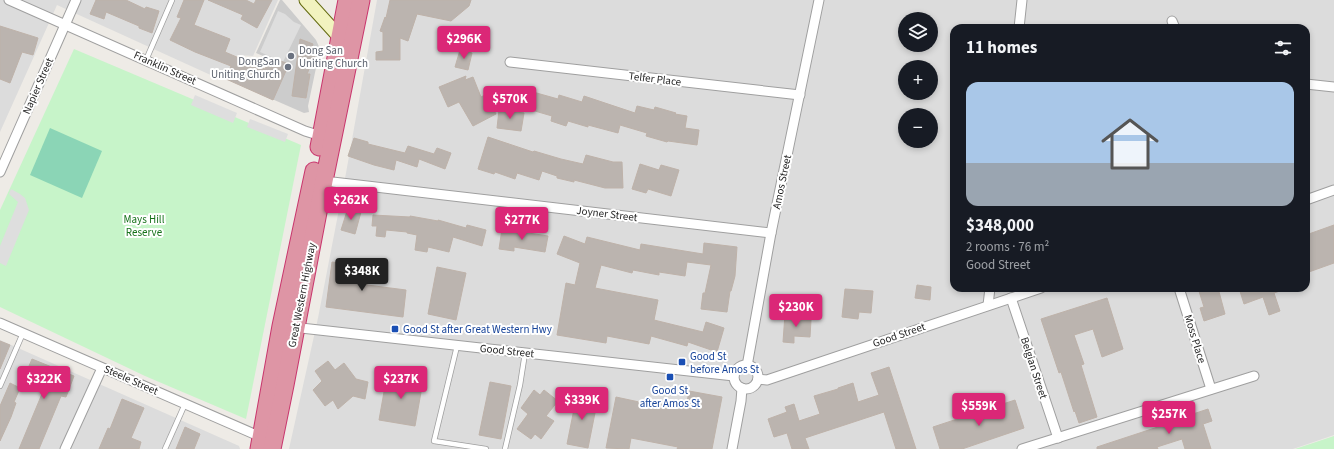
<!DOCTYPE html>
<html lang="en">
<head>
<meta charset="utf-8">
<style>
	:root { --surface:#171b24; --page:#242831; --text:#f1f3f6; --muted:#9ea1a6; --accent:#db2777 }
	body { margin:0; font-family:"Source Sans 3",sans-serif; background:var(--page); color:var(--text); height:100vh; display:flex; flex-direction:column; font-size:15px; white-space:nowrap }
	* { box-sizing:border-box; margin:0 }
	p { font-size:13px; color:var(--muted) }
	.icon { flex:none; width:22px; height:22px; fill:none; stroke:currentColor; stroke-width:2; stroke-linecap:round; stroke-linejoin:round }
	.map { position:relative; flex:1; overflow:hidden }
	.drawer { position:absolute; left:950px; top:24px; width:360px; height:268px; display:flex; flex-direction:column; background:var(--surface); border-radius:12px; box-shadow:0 2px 6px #0003 }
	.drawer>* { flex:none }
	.tools { position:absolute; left:898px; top:12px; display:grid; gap:8px }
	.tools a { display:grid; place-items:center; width:40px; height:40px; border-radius:50%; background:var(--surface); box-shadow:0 2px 6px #0003; font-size:20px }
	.price { position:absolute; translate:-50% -34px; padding:0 9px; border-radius:4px; background:var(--accent); color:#fff; font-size:13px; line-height:26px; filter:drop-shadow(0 1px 2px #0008) }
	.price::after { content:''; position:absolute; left:50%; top:24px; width:12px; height:9px; margin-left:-6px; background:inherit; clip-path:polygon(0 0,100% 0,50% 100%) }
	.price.current { background:#222; color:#fff }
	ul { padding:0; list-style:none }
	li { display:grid; align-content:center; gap:8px; height:212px; padding:0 16px }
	li span { display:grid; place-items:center; height:124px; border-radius:12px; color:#555 }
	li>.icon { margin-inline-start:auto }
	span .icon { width:72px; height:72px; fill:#fffc; stroke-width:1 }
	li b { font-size:17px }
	h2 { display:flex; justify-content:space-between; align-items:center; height:48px; padding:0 16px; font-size:17px }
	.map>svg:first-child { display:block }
	.residential { fill:#dcdcdc; fill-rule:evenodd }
	.religious { fill:#ccc }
	.park { fill:#c7f4c9 }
	.pitch { fill:#8bd5b6 }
	.parking { fill:#dedede }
	.building { fill:#bbb4af; stroke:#beb2a9 }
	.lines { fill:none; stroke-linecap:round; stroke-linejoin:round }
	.lane-casing { stroke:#9f9f9f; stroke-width:6 }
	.street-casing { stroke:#9f9f9f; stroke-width:11 }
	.secondary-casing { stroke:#646b10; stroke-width:15 }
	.highway-casing { stroke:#c9366d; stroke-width:19 }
	.lane { stroke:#fff; stroke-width:4.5 }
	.street { stroke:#fff; stroke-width:9 }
	.secondary { stroke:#f2f3bf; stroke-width:13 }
	.highway { stroke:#de95a5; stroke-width:17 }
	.worship-dot { fill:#6b7280; stroke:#fff; stroke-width:1.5 }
	.transit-dot { fill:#1a4fb4; stroke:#fff; stroke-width:1.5 }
	.labels { text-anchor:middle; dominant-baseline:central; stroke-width:4; stroke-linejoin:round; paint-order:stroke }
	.worship-label { font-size:11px; fill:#5b616d; stroke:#fff; text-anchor:start }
	.street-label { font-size:11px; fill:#1e1e1e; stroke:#fff }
	.park-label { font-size:11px; fill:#17721b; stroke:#fff }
	.transit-label { font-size:11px; fill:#164399; stroke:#fff; text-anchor:start }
</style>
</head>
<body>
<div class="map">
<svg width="1334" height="449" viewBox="0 0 1334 449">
	<rect width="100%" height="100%" fill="#eeebe6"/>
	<g class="residential">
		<path d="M0,0H278L253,56L237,55L226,79L215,77L57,5L0,132Z"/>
		<path d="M377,0H1334V435L1293,449H289L318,318L346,173ZM905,19H931V45H905ZM954,28H1306V288H954ZM905,67H931V93H905ZM905,115H931V141H905Z"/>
		<path d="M0,340L239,446L240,449H0Z"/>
	</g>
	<path class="religious" d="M280,0H282L316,40L320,49L308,106L309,112L304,113L256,92L270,59L256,53Z"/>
	<g class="park">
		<path d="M74,49L301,145L246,419L145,376L0,307V210Z"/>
		<path d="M1334,436V449H1295Z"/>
	</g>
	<path class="pitch" d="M50,128L102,151L82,198L30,175Z"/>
	<g class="parking">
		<path d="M278,11L285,14L294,22L301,25L283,62L260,52Z"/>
		<path d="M195,95L237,113L233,123L191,105Z"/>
		<path d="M250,119L288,134L285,142L247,127Z"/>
		<path d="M11,189L20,194L25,198L29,210L6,266L0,263V246L18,202L9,194Z"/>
	</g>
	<g class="building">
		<path d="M96,0H126L145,9L146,7L159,11L152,33L139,28V26L106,12L104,19L90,14Z"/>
		<path d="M184,0H204L194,25L230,39L225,52L265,69L270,59H272V58L289,64L273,100L226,79L231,66L195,52L170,40L181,18L177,17Z"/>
		<path d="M208,0H246L254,4L256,0H272L257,28L241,19L243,15Z"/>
		<path d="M390,0H471L469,6L451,21L417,14L408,41L400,38V60H376V52L383,51V32L380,31L385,17L386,18Z"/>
		<path d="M0,26L38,38L33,55L22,52L10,83L0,79Z"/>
		<path d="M300,39L313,44L312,47L315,48L313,54L315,55L307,74H310L306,98L292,96Z"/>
		<path d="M460,50L472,53L468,70L455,67Z"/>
		<path d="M466,76L465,80L473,77L481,97L485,95L496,114L473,126L459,102L448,107L439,87Z"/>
		<path d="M533,92L558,99L559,95L582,102L584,96L635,113L637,106L654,110L655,107L676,113L675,114L687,116L685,128L699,130L697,145L668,141L667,142L646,136L647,133L620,125L618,133L588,125V127L568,121L566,126L551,121L552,116L528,109Z"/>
		<path d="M499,110L524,113L521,131L497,128Z"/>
		<path d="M488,137L533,152L534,151L561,159L583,164L586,155L613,162H622L623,188H605L574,180V182L557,178V176L542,171L539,180L517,173L515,179L495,172L494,174L478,169Z"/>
		<path d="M354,138L368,142V144L405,153L408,146L434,154L437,148L451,153L445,169L419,159L417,167L396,160L394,170L374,165L348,156Z"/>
		<path d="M640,164L659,170L661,165L679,170L671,196L648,189L646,193L632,189Z"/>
		<path d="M348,208L361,212L355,234L341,230Z"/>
		<path d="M373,215L410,217V216L438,221V220L466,228L467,225L486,230L482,246L453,237L449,252L428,247L427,252L415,250L417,235L407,233V232L386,230L385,237L376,236L377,226H372Z"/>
		<path d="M1334,225V263L1306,273V235Z"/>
		<path d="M502,229L548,236L545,252L514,247V251L499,249Z"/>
		<path d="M564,236L585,244L587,237L640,250L641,244L703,254L704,243L737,247L735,276L731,291H730L727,312L701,309L703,293H705L711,265L687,262L685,276L659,272V275L633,270L632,273L601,265L595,288L658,300L654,320L703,332L706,322L724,328L717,352L688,342L687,346L651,336L649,344L607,336L606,343L557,335L566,283L575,285L580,263L557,254Z"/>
		<path d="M332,262L369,267L367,285L406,290L403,317L326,307Z"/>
		<path d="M437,267L466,273L456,320L428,314Z"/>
		<path d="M917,285L931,287L930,300L915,298Z"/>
		<path d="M1198,288H1218L1225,314L1204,321L1200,308L1204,307Z"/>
		<path d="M1239,288H1285L1286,289L1274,293L1280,311L1269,315L1263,297L1244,304Z"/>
		<path d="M845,289L873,291L871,313L859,312L858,319L842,317Z"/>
		<path d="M1107,298L1123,349L1102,357L1093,329L1074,335L1084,364L1081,365L1097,417L1079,423L1075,411L1074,412L1061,372L1059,373L1041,319Z"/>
		<path d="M785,314L794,315V319L811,320L810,337L794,336V343L783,342Z"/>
		<path d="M0,341L10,345L0,369Z"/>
		<path d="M32,359L74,376L66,397L61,396L39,449H19L44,389L23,380Z"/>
		<path d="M328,361L335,370L344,363L356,379L368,382L365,399L353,396L338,409L333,400L325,406L313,390L322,381L315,371Z"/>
		<path d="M889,367L916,449H896L884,412L805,438L809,449H792L787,433L774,437L768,419L787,412L785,407L794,404L799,421L820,414L814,396L838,389V388L853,383L858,402L879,395L871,373Z"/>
		<path d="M387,375L423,381L415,426L379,420Z"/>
		<path d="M490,382L511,386L501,439L479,435Z"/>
		<path d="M10,383L20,388L14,402L16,403L11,417L0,441V406Z"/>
		<path d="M534,390L540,395L544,390L558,401L546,416L554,421L541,439L535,434L531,439L517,429L528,414L521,408Z"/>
		<path d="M689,391L722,397L712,449H677L678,447L631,438L629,449L606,448L616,397L653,405V402L686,408Z"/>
		<path d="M577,394L598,398L588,448L567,444Z"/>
		<path d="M122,399L144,408L131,438L141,442L139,449H99L108,428L110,429Z"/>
		<path d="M1015,400L1024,428L962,449H940L933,427Z"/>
		<path d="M1208,409L1212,421L1203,424L1211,449H1185L1182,439L1157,447L1158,449H1097V447L1167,424L1166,423Z"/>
		<path d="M185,427L200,434L194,449H176Z"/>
	</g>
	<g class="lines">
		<defs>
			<g id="lane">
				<path d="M146,60L172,0"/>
				<path d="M457,346L434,441L486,449"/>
				<path d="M0,386L23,333"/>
				<path d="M165,449L185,404"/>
				<path d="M505,449L520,385L525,353"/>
			</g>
			<g id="street">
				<path d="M9,0L305,131L321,136"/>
				<path d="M1172,21L1175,28"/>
				<path d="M1019,28L1022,0"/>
				<path d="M510,62L800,95"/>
				<path d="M1306,84L1334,87"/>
				<path d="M0,172L76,0"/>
				<path d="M324,181L771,233"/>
				<path d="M1306,200L1334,190"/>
				<path d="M1179,288L1211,389"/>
				<path d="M1011,298L1058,438"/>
				<path d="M988,305L990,288"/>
				<path d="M0,323L261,437"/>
				<path d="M292,327L734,376"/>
				<circle cx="746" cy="377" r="12"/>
				<path d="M747,366L771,233L819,0"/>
				<path d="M758,379L767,380L1041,288"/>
				<path d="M65,449L102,368"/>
				<path d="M732,449L741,401L742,388"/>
				<path d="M1022,449L1254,376"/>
			</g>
			<path id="secondary" d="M306,0L344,42"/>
			<g id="highway">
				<path d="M319,147L347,0"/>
				<path d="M259,449L281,326L314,171"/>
				<path d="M272,449L285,385L324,181L361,0"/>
			</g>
		</defs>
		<use href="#lane" class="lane-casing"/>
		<use href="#street" class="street-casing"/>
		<use href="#secondary" class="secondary-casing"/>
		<use href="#highway" class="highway-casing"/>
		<use href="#lane" class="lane"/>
		<use href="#street" class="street"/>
		<use href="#secondary" class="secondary"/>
		<use href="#highway" class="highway"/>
	</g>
	<g class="worship-dot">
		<circle cx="291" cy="56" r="4"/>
		<circle cx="288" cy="67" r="4"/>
	</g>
	<g class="transit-dot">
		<rect x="391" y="325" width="8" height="8" rx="2"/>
		<rect x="678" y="358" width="8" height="8" rx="2"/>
		<rect x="666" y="373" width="8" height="8" rx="2"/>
	</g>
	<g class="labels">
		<g class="worship-label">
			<text x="299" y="50">Dong San<tspan x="299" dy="13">Uniting Church</tspan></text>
			<text x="280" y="61" text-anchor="end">DongSan<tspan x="280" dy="13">Uniting Church</tspan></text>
		</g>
		<g class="street-label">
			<text transform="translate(165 68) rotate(24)">Franklin Street</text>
			<text transform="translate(655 79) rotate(7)">Telfer Place</text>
			<text transform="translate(38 86) rotate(-66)">Napier Street</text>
			<text transform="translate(782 182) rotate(-78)">Amos Street</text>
			<text transform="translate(607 214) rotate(7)">Joyner Street</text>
			<text transform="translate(302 295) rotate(-79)">Great Western Highway</text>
			<text transform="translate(899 335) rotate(-19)">Good Street</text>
			<text transform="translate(1195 339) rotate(73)">Moss Place</text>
			<text transform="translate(507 351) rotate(6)">Good Street</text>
			<text transform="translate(1034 368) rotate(72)">Belgian Street</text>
			<text transform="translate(131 380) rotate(24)">Steele Street</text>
		</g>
		<g class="park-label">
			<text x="144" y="219">Mays Hill<tspan x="144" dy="13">Reserve</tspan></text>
		</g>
		<g class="transit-label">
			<text x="403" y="329">Good St after Great Western Hwy</text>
			<text x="690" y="356">Good St<tspan x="690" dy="13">before Amos St</tspan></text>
			<text x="670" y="390" text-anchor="middle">Good St<tspan x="670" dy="13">after Amos St</tspan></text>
		</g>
	</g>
</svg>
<div class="tools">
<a><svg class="icon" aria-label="layers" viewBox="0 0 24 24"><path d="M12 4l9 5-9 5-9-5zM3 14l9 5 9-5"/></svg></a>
<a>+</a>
<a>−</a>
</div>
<b class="price" style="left:464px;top:60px">$296K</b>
<b class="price" style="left:510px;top:120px">$570K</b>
<b class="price" style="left:351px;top:221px">$262K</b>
<b class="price" style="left:522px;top:241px">$277K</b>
<b class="price current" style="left:362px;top:292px">$348K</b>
<b class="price" style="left:796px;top:328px">$230K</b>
<b class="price" style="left:44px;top:400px">$322K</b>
<b class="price" style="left:401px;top:400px">$237K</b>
<b class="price" style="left:582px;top:421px">$339K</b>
<b class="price" style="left:979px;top:427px">$559K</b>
<b class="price" style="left:1169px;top:435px">$257K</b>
<section class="drawer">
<h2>11 homes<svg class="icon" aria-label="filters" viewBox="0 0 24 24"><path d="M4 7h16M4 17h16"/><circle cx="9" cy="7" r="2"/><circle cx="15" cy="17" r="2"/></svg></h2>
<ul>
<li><span style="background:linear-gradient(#a9c7e8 65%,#9aa5b1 0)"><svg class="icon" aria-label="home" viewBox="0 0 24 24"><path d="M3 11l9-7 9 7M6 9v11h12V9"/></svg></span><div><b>$348,000</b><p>2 rooms · 76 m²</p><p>Good Street</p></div></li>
</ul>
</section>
</div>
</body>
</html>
